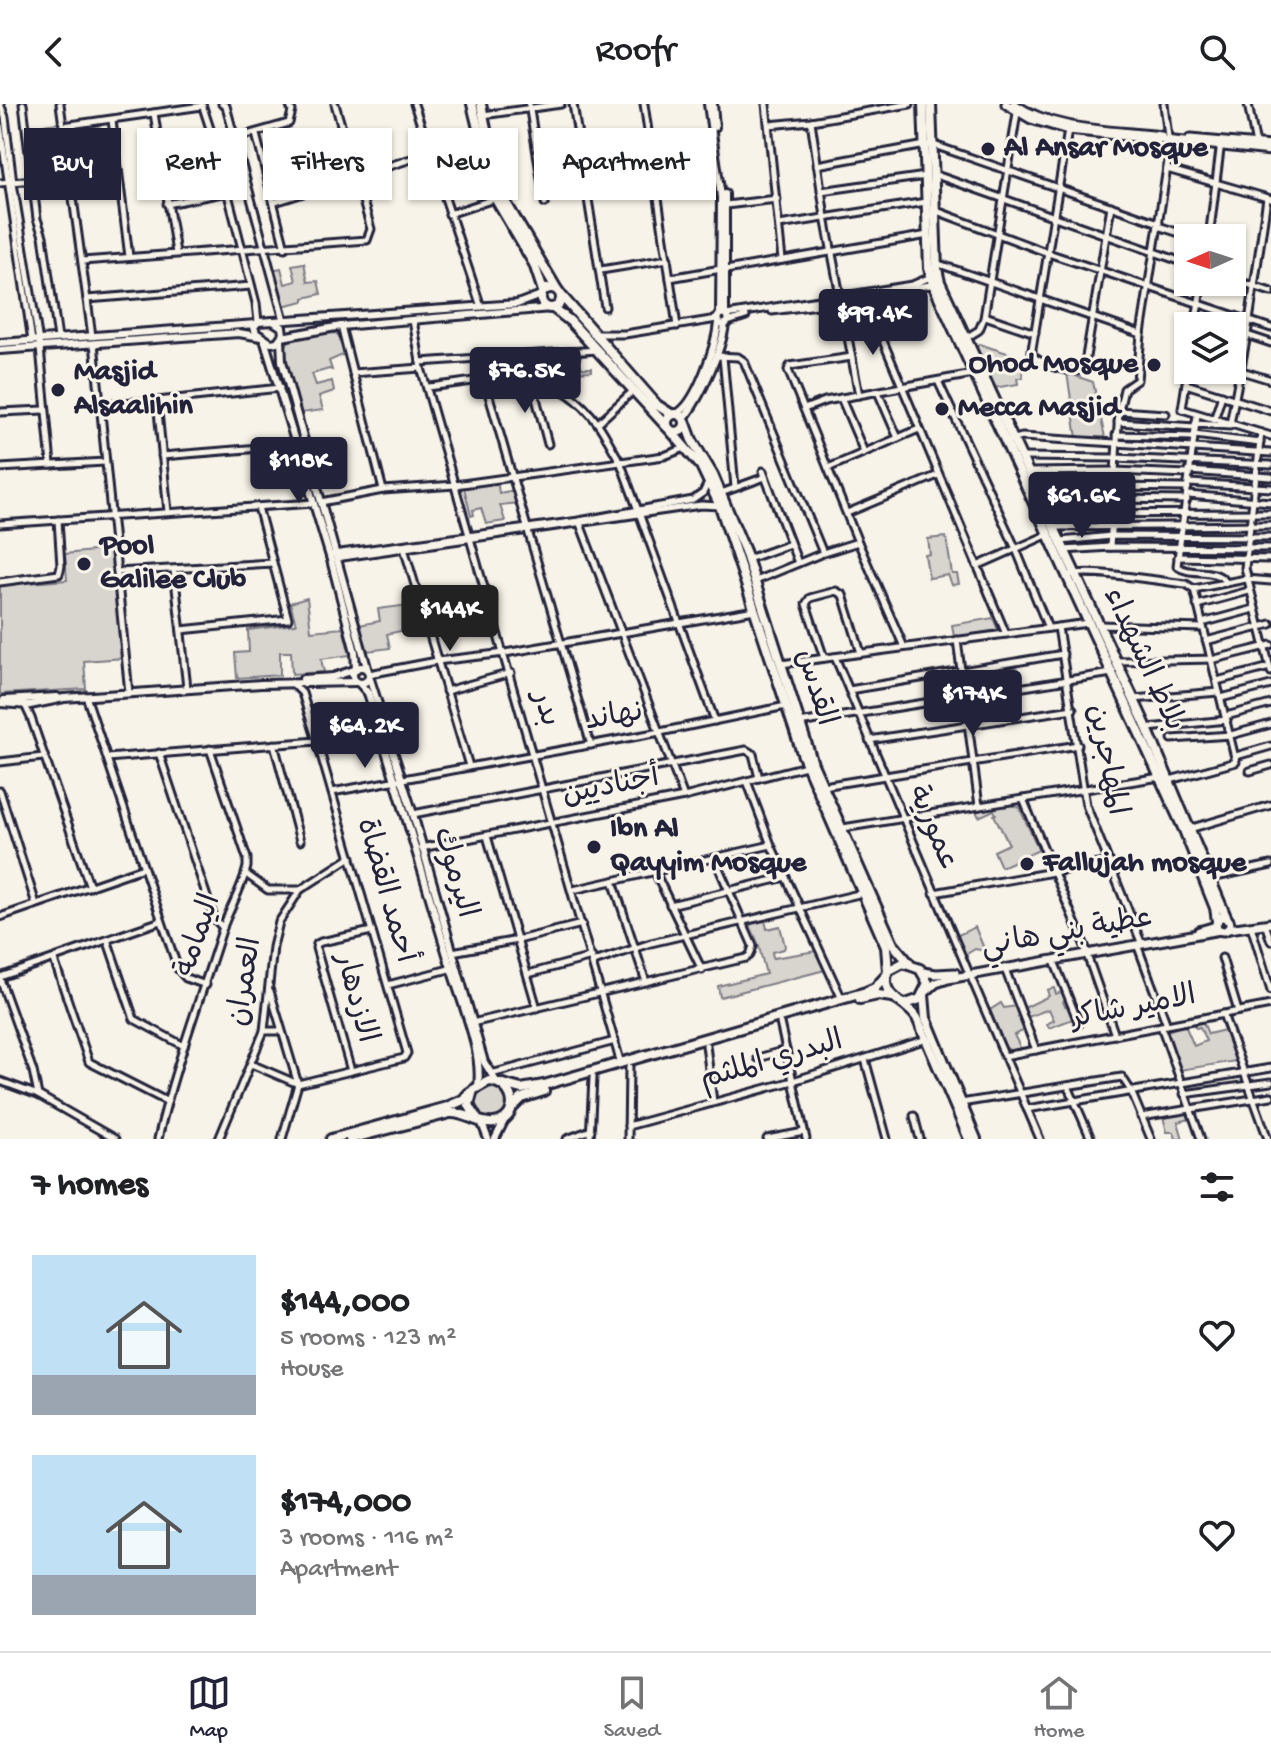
<!DOCTYPE html>
<html lang="en">
<head>
<meta charset="utf-8">
<style>
	:root { --surface:#fff; --page:#f6f6f6; --text:#202124; --muted:#757577; --line:#e0e0e0; --accent:#22223b }
	body { margin:0; font-family:"Gochi Hand","Playpen Sans Arabic",sans-serif; background:var(--page); color:var(--text); height:100vh; display:flex; flex-direction:column; font-size:30px; white-space:nowrap }
	* { box-sizing:border-box; margin:0 }
	p { font-size:26px; color:var(--muted) }
	.icon { flex:none; width:44px; height:44px; fill:none; stroke:currentColor; stroke-width:2; stroke-linecap:round; stroke-linejoin:round }
	.map { position:relative; height:1035px; overflow:hidden }
	.sheet { display:flex; flex-direction:column; background:var(--surface); flex:1 }
	.sheet>* { flex:none }
	.top-card { position:absolute; left:24px; top:24px; width:800px; height:72px; display:flex; gap:16px }
	.needle { width:52px; rotate:267deg }
	.fabs { position:absolute; left:1174px; top:120px; display:grid; gap:16px }
	.fabs a { display:grid; place-items:center; width:72px; height:72px; border-radius:0px; background:var(--surface); box-shadow:0 2px 6px #0004; font-size:40px }
	.price { position:absolute; translate:-50% -68px; padding:0 18px; border-radius:8px; background:var(--accent); color:#fff; font-size:26px; line-height:52px; filter:drop-shadow(0 2px 4px #0008) }
	.price::after { content:''; position:absolute; left:50%; top:48px; width:24px; height:18px; margin-left:-12px; background:inherit; clip-path:polygon(0 0,100% 0,50% 100%) }
	.price.selected { background:#222; color:#fff }
	ul { padding:0; list-style:none }
	li { display:flex; align-items:center; gap:24px; height:200px; padding:0 32px }
	li span { display:grid; place-items:center; flex:none; width:224px; height:160px; border-radius:0px; color:#555 }
	li>.icon { margin-inline-start:auto }
	span .icon { width:96px; height:96px; fill:#fffc; stroke-width:1 }
	li b { font-size:34px }
	h2 { display:flex; justify-content:space-between; align-items:center; height:96px; padding:0 32px; font-size:34px }
	.chip { padding:0 28px; border-radius:0px; background:var(--surface); box-shadow:0 2px 6px #0004; font-size:28px; line-height:72px }
	.chip.selected { background:var(--accent); color:#fff }
	header { display:flex; justify-content:space-between; align-items:center; height:104px; padding:0 32px; background:var(--surface); font-size:36px; font-weight:600 }
	.tab-bar { display:flex; justify-content:space-around; align-items:center; height:112px; border-top:2px solid var(--line); background:var(--surface); font-size:22px; color:var(--muted) }
	.tab-bar a { display:grid; justify-items:center; gap:4px }
	.tab-bar .selected { color:var(--accent) }
	.map>svg:first-child { display:block }
	.green { fill:#d8d5cf; stroke:#7d7c85; stroke-width:2 }
	.lines { fill:none; stroke-linecap:round; stroke-linejoin:round }
	.minor-casing { stroke:#22223b; stroke-width:11 }
	.tertiary-casing { stroke:#22223b; stroke-width:12 }
	.secondary-casing { stroke:#22223b; stroke-width:13 }
	.primary-casing { stroke:#22223b; stroke-width:14 }
	.minor { stroke:#f7f3e8; stroke-width:5 }
	.tertiary { stroke:#f7f3e8; stroke-width:6 }
	.secondary { stroke:#f7f3e8; stroke-width:7 }
	.primary { stroke:#f7f3e8; stroke-width:8 }
	.poi-dot { fill:#22223b; stroke:#f7f3e8; stroke-width:3 }
	.labels { text-anchor:middle; dominant-baseline:central; stroke-width:6; stroke-linejoin:round; paint-order:stroke }
	.poi-label { font-size:30px; font-weight:bold; fill:#22223b; stroke:#f7f3e8; text-anchor:start }
	.street-label { font-size:30px; fill:#22223b; stroke:#f7f3e8 }
</style>
</head>
<body>
<header><svg class="icon" aria-label="back" viewBox="0 0 24 24"><path d="M15 5l-7 7 7 7"/></svg>Roofr<svg class="icon" aria-label="search" viewBox="0 0 24 24"><circle cx="10" cy="10" r="6"/><path d="M15 15l6 6"/></svg></header>
<div class="map">
<svg width="1271" height="1035" viewBox="0 0 1271 1035">
	<rect width="100%" height="100%" fill="#f7f3e8"/>
	<filter id="ink" filterUnits="userSpaceOnUse"><feTurbulence type="fractalNoise" baseFrequency=".0125" numOctaves="2"/><feDisplacementMap in="SourceGraphic" scale="16" xChannelSelector="R" yChannelSelector="G"/><feConvolveMatrix kernelMatrix="1 2 1 2 8 2 1 2 1" color-interpolation-filters="sRGB"/></filter>
	<g filter="url(#ink)">
		<g class="green">
			<path d="M58,19L61,39L51,40L52,56L32,58L29,28L42,26V21Z"/>
			<path d="M304,159L308,178L318,177L321,190L304,194V197L282,202L272,166L281,164L285,180L296,177L292,161Z"/>
			<path d="M336,229L340,233L345,250L329,257L332,266L329,265L312,270L316,281L332,277L334,287L319,292L323,306L301,309L284,251L287,239L296,233Z"/>
			<path d="M979,240L1020,253L1023,274H1017L1018,280L994,284L976,245Z"/>
			<path d="M590,248L592,251L581,252L579,258L582,264H592V267L534,270L533,253Z"/>
			<path d="M1067,269L1093,278L1106,338L1077,334Z"/>
			<path d="M497,376L499,389L516,386L519,399L500,401L505,417L486,420L481,404L473,406L474,411L471,412L464,384L471,379Z"/>
			<path d="M946,433L952,470H957L959,480L952,481L948,471L929,474L925,451L930,450L928,435Z"/>
			<path d="M111,445L124,554L84,557L86,585L0,590V481L67,476L65,450Z"/>
			<path d="M307,494L311,527L343,524L350,551L321,555L324,568L292,570L291,548H280V571L237,574L235,549L249,548L248,526L296,520L290,499Z"/>
			<path d="M416,500L419,511L403,513L405,526L387,530L390,544L368,547L359,521L380,517L378,505Z"/>
			<path d="M993,514L998,526L954,533L952,521Z"/>
			<path d="M1010,701L1019,703L1039,746L1001,763L994,747L1009,740L994,711L996,710L994,706L979,713L976,707Z"/>
			<path d="M765,816L767,825L780,822L785,842L784,845L772,848L773,854L816,847L825,866L720,893L718,882L766,870L758,839L749,819Z"/>
			<path d="M975,823L985,847L975,845L965,851L956,832Z"/>
			<path d="M1054,884L1056,890L1063,887L1066,895L1063,898L1065,902L1068,901L1073,915L1049,924L1047,920L1054,916L1049,905L1028,913L1024,904L1049,892L1047,886Z"/>
			<path d="M1001,899L1004,904L1016,902L1025,926L1014,931L1021,945L1011,947L1005,943L990,906Z"/>
			<path d="M1203,918L1208,930L1225,926L1236,957L1180,966L1167,927L1185,921L1194,942L1206,937L1200,923L1196,924L1194,921Z"/>
			<circle cx="490" cy="998" r="17"/>
			<path d="M1188,1009L1190,1015L1178,1018L1183,1035H1176L1174,1028H1167L1163,1013Z"/>
		</g>
		<g class="lines">
			<defs>
				<g id="minor">
					<path d="M0,0L5,13L13,79L40,244L51,361"/>
					<path d="M23,0L37,115L43,132L58,234"/>
					<path d="M60,0L92,232"/>
					<path d="M202,0L215,40L256,199L258,218"/>
					<path d="M222,0L226,2L284,216"/>
					<path d="M414,0L481,203"/>
					<path d="M529,0L545,99"/>
					<path d="M573,0L605,203"/>
					<path d="M644,0L677,222"/>
					<path d="M766,0L782,156"/>
					<path d="M1164,0L1168,33"/>
					<path d="M1248,0L1256,41"/>
					<path d="M154,9L176,149"/>
					<path d="M483,11L561,0"/>
					<path d="M112,16L129,153"/>
					<path d="M811,17L825,113L859,291"/>
					<path d="M769,21L811,17L910,0"/>
					<path d="M0,22L32,237"/>
					<path d="M63,22L202,2"/>
					<path d="M1068,26L1032,245V251C1041,261 1071,270 1084,265L1111,102"/>
					<path d="M256,30L285,144"/>
					<path d="M215,40L289,19L292,7L289,0"/>
					<path d="M583,60L651,52"/>
					<path d="M817,61L931,40L1159,119"/>
					<path d="M1167,65L1271,95"/>
					<path d="M933,70L1188,160"/>
					<path d="M0,79L69,73"/>
					<path d="M821,87L926,72"/>
					<path d="M275,98L430,49"/>
					<path d="M167,100L227,88"/>
					<path d="M726,101L777,95"/>
					<path d="M934,106L1048,149L1271,224"/>
					<path d="M449,110L494,95"/>
					<path d="M779,121L926,98"/>
					<path d="M1158,122L1195,134"/>
					<path d="M1209,134L1221,38"/>
					<path d="M82,157L367,136L371,125L335,0"/>
					<path d="M936,159L1141,230"/>
					<path d="M601,166L668,155"/>
					<path d="M726,166L928,131"/>
					<path d="M670,174L721,165"/>
					<path d="M1232,175L1271,188"/>
					<path d="M87,195L251,182"/>
					<path d="M772,207L840,198L935,180"/>
					<path d="M726,211L912,181L933,172"/>
					<path d="M985,212L1035,229"/>
					<path d="M413,216L421,264L621,960"/>
					<path d="M728,218L746,212"/>
					<path d="M341,222L383,386"/>
					<path d="M845,222L872,219L878,225L1006,530"/>
					<path d="M1195,222L1202,178"/>
					<path d="M596,230H625L717,215"/>
					<path d="M1247,231L1271,239"/>
					<path d="M966,234L979,226L984,214L1017,9"/>
					<path d="M94,239L129,589"/>
					<path d="M716,252L738,253L744,257L823,449"/>
					<path d="M723,253L735,383"/>
					<path d="M852,253L790,262L788,266L858,438L904,543"/>
					<path d="M420,258L597,246"/>
					<path d="M1232,264L1271,276"/>
					<path d="M1188,266L1182,305L1261,329L1245,464L1271,568"/>
					<path d="M353,269L421,264"/>
					<path d="M531,275L548,340"/>
					<path d="M938,277L1016,445L1048,524"/>
					<path d="M485,278L527,423"/>
					<path d="M1186,280L1271,307"/>
					<path d="M428,283C495,276 552,255 598,320C606,331 612,345 620,357L715,617"/>
					<path d="M878,288L898,334"/>
					<path d="M841,294L864,348"/>
					<path d="M157,297L168,408"/>
					<path d="M100,300L157,297L280,284"/>
					<path d="M804,305L825,297L973,270"/>
					<path d="M1119,307L1166,310"/>
					<path d="M0,308L44,306"/>
					<path d="M1197,311L1177,462C1191,473 1213,462 1226,478"/>
					<path d="M1214,316L1222,291"/>
					<path d="M1118,318L1195,323"/>
					<path d="M598,319L634,286"/>
					<path d="M1195,320L1230,322"/>
					<path d="M1230,320L1247,231L1267,94"/>
					<path d="M1261,329L1271,332"/>
					<path d="M1116,331L1193,333"/>
					<path d="M1194,331L1260,339"/>
					<path d="M1011,336L1022,333L1271,349"/>
					<path d="M162,352L297,341"/>
					<path d="M1022,353L1115,354L1271,361"/>
					<path d="M0,364L105,358"/>
					<path d="M828,364L919,325"/>
					<path d="M763,367L798,459"/>
					<path d="M1189,367L1271,373"/>
					<path d="M1028,368L1114,367L1189,370"/>
					<path d="M1189,379L1271,384"/>
					<path d="M1034,382L1188,384"/>
					<path d="M721,389L765,373"/>
					<path d="M1188,391L1271,398"/>
					<path d="M1040,394L1187,396"/>
					<path d="M321,398L383,386L455,381L664,352L685,344"/>
					<path d="M847,409L938,371"/>
					<path d="M1048,410L1271,409"/>
					<path d="M579,417L684,693"/>
					<path d="M0,420L314,399"/>
					<path d="M1053,423L1271,421"/>
					<path d="M528,427L591,641"/>
					<path d="M1061,437L1111,432L1271,433"/>
					<path d="M1110,443L1119,307L1124,285L1137,276L1141,230L1171,38"/>
					<path d="M404,444L469,662"/>
					<path d="M1064,446L1110,443L1271,444"/>
					<path d="M333,450L579,417L693,396L703,389L709,377"/>
					<path d="M1178,453L1271,455"/>
					<path d="M336,454L701,401L720,402"/>
					<path d="M748,455L790,440"/>
					<path d="M977,462L1049,430"/>
					<path d="M174,466L187,584"/>
					<path d="M117,468L273,459"/>
					<path d="M1069,472C1082,463 1165,478 1186,480L1194,485L1246,475L1271,477"/>
					<path d="M755,477L823,449L858,438"/>
					<path d="M0,478L59,470L61,462L58,416"/>
					<path d="M1197,501L1249,487"/>
					<path d="M1202,519L1254,505"/>
					<path d="M1100,521L1203,524"/>
					<path d="M1058,523L1086,701L1141,838"/>
					<path d="M181,526L288,515L258,403"/>
					<path d="M957,536L979,702"/>
					<path d="M1206,537L1271,520"/>
					<path d="M835,553L968,867"/>
					<path d="M824,554L806,500L810,494L836,487L843,491L861,549"/>
					<path d="M1116,557L1215,555L1271,541"/>
					<path d="M781,560L1088,519"/>
					<path d="M369,570L437,557L505,549L755,506"/>
					<path d="M1217,577L1270,563"/>
					<path d="M849,586L1063,550"/>
					<path d="M446,587L511,569"/>
					<path d="M86,592L178,865L186,874L206,881"/>
					<path d="M1221,594L1271,581"/>
					<path d="M1133,595L1219,588"/>
					<path d="M24,599L31,614L90,783"/>
					<path d="M1226,612L1271,600"/>
					<path d="M799,619L1112,569"/>
					<path d="M1148,624L1227,616"/>
					<path d="M1172,635L1231,631L1271,620"/>
					<path d="M869,636L1073,605"/>
					<path d="M274,640L300,737"/>
					<path d="M159,649L214,814L223,824"/>
					<path d="M1236,652L1271,642"/>
					<path d="M107,654L317,637"/>
					<path d="M0,658L43,653"/>
					<path d="M1250,667L1271,661"/>
					<path d="M1170,676L1236,658L1194,485"/>
					<path d="M747,677L771,741L842,895"/>
					<path d="M823,682L1078,641"/>
					<path d="M0,687L36,800"/>
					<path d="M332,688L660,628L786,602"/>
					<path d="M1023,695L1087,847"/>
					<path d="M413,710L746,646L753,650L759,674"/>
					<path d="M843,724L1160,673"/>
					<path d="M1189,725L1271,701"/>
					<path d="M487,732L537,904"/>
					<path d="M421,744L684,693L810,661"/>
					<path d="M655,768L702,866"/>
					<path d="M246,770L268,786H299"/>
					<path d="M1211,774L1271,761"/>
					<path d="M613,777L646,878"/>
					<path d="M573,786L771,741"/>
					<path d="M934,789L1110,758"/>
					<path d="M670,801L786,773"/>
					<path d="M0,813L143,764"/>
					<path d="M1265,820L1271,837"/>
					<path d="M1251,822L1271,887"/>
					<path d="M108,838L134,915L184,942"/>
					<path d="M1138,843L1167,921"/>
					<path d="M452,848L518,836L582,820"/>
					<path d="M1087,851L1115,931"/>
					<path d="M1222,854L1238,907"/>
					<path d="M54,856L89,958L166,997"/>
					<path d="M1054,857L1079,920"/>
					<path d="M594,858L651,839L863,789"/>
					<path d="M1005,865L1036,946"/>
					<path d="M528,870L592,853"/>
					<path d="M970,871L1040,1035"/>
					<path d="M0,873L161,817"/>
					<path d="M0,875L33,967L38,991L115,1035"/>
					<path d="M388,881L453,864"/>
					<path d="M270,887L298,980L282,1035"/>
					<path d="M1223,910L1268,1035"/>
					<path d="M472,919L746,854L750,851L753,842L715,755"/>
					<path d="M780,919L806,1035"/>
					<path d="M1161,922L1201,1035"/>
					<path d="M264,927H281"/>
					<path d="M706,941L713,998"/>
					<path d="M1004,952L1271,901"/>
					<path d="M758,954L786,946"/>
					<path d="M865,955L887,1035"/>
					<path d="M251,960L298,980L404,954L407,949L317,637L302,589L292,579"/>
					<path d="M351,967L316,844L317,840L321,838L372,827"/>
					<path d="M491,970L615,937"/>
					<path d="M0,977L38,991"/>
					<path d="M1068,982L1091,1035"/>
					<path d="M1184,990L1271,978"/>
					<path d="M961,999L1122,973L1131,987L1151,1035"/>
					<path d="M1027,1005L1271,964"/>
					<path d="M914,1012L920,1035"/>
					<path d="M1141,1013L1271,992"/>
					<path d="M628,1022L793,977L927,935"/>
					<path d="M158,1035C174,964 200,896 222,826C229,805 242,785 247,763V754L210,645"/>
					<path d="M219,1035L264,927L273,843L279,818L300,786L351,753"/>
					<path d="M567,1035L591,1026"/>
					<path d="M590,1035L593,973"/>
					<path d="M628,1035L629,963"/>
					<path d="M767,1035L804,1028"/>
				</g>
				<g id="tertiary">
					<path d="M708,0L721,93L720,210"/>
					<path d="M713,0L715,23"/>
					<path d="M725,90V210"/>
					<circle cx="723" cy="215" r="5.5"/>
					<path d="M273,217L517,200L541,191"/>
					<path d="M273,217L282,223L283,230L277,238L271,239L256,229L254,223L258,218Z"/>
					<path d="M282,233L341,222L551,204"/>
					<path d="M264,235L331,456L355,548L356,565"/>
					<path d="M281,235L282,257L368,567"/>
					<path d="M0,239L256,220"/>
					<path d="M0,246L239,229L261,233"/>
					<path d="M678,309C697,298 716,241 718,219"/>
					<path d="M684,314C700,295 722,246 725,220"/>
					<circle cx="361" cy="571" r="8"/>
					<path d="M369,572L413,710L484,958L496,977"/>
					<path d="M303,575L333,573L354,566"/>
					<path d="M360,580L368,589C397,680 423,772 451,864C461,898 483,947 478,982"/>
					<path d="M4,596L57,593"/>
					<path d="M0,599L30,601L64,594L261,580L356,578"/>
					<path d="M481,1017L488,1035"/>
					<path d="M495,1035L504,1017"/>
				</g>
				<g id="secondary">
					<path d="M1006,0L1031,15L1068,26L1271,47"/>
					<path d="M1014,0C1055,28 1114,26 1161,32"/>
					<path d="M1190,35L1271,42"/>
					<circle cx="1223" cy="820" r="7"/>
					<path d="M1228,825L1271,819"/>
					<path d="M1199,827L1216,822"/>
					<path d="M923,868L936,870L955,869"/>
					<path d="M926,888L936,879L948,875L1220,826"/>
				</g>
				<g id="primary">
					<path d="M472,0L495,94L534,160L543,187"/>
					<path d="M481,0L494,65L502,92L558,187"/>
					<path d="M923,0L929,164L933,180L1184,726L1215,804L1217,817"/>
					<path d="M931,0L937,165L940,178L1147,624L1227,815"/>
					<circle cx="551" cy="194" r="10"/>
					<path d="M561,191L657,301L671,310"/>
					<path d="M553,204L570,217L667,323"/>
					<circle cx="676" cy="319" r="9"/>
					<path d="M685,317L692,336L713,371L745,447L813,660L893,840L909,859"/>
					<path d="M669,325L701,362L720,402L803,652L886,843L888,867"/>
					<path d="M924,891L926,914L976,1035"/>
					<path d="M860,895L878,891L892,893"/>
					<path d="M906,900L920,895L928,879L920,865L903,859L888,867C878,894 906,896 917,914L969,1035"/>
					<path d="M503,980L521,985L544,981L866,888L875,884L886,872"/>
					<path d="M511,1005L522,994L544,987"/>
					<path d="M331,1035L447,1003L463,996L469,989"/>
					<path d="M350,1035L450,1009C466,1008 479,1021 494,1019C520,1016 517,979 489,977L473,986L469,1001L477,1015"/>
				</g>
			</defs>
			<use href="#minor" class="minor-casing"/>
			<use href="#tertiary" class="tertiary-casing"/>
			<use href="#secondary" class="secondary-casing"/>
			<use href="#primary" class="primary-casing"/>
			<use href="#minor" class="minor"/>
			<use href="#tertiary" class="tertiary"/>
			<use href="#secondary" class="secondary"/>
			<use href="#primary" class="primary"/>
		</g>
	</g>
	<g class="poi-dot">
		<circle cx="988" cy="45" r="8"/>
		<circle cx="1154" cy="261" r="8"/>
		<circle cx="58" cy="286" r="8"/>
		<circle cx="942" cy="305" r="8"/>
		<circle cx="84" cy="460" r="8"/>
		<circle cx="594" cy="743" r="8"/>
		<circle cx="1027" cy="760" r="8"/>
	</g>
	<g class="labels">
		<g class="poi-label">
			<text x="1004" y="45">Al Ansar Mosque</text>
			<text x="1138" y="261" text-anchor="end">Ohod Mosque</text>
			<text x="74" y="269">Masjid<tspan x="74" dy="34">Alsaalihin</tspan></text>
			<text x="958" y="305">Mecca Masjid</text>
			<text x="100" y="443">Pool<tspan x="100" dy="34">Galilee Club</tspan></text>
			<text x="610" y="726">Ibn Al<tspan x="610" dy="34">Qayyim Mosque</tspan></text>
			<text x="1043" y="760">Fallujah mosque</text>
		</g>
		<g class="street-label">
			<text transform="translate(1142 556) rotate(65)">بلاط الشهداء</text>
			<text transform="translate(814 584) rotate(73)">القدس</text>
			<text transform="translate(544 605) rotate(74)">بدر</text>
			<text transform="translate(615 614) rotate(-10)">نهاند</text>
			<text transform="translate(1105 656) rotate(79)">المهاجرين</text>
			<text transform="translate(611 684) rotate(-11)">أجناديين</text>
			<text transform="translate(931 724) rotate(67)">عمورية</text>
			<text transform="translate(453 769) rotate(74)">اليرموك</text>
			<text transform="translate(384 787) rotate(74)">أحمد القضاة</text>
			<text transform="translate(1067 830) rotate(-10)">عطية بني هاني</text>
			<text transform="translate(200 832) rotate(-71)">اليمامة</text>
			<text transform="translate(247 878) rotate(-81)">العمران</text>
			<text transform="translate(354 894) rotate(75)">الازدهار</text>
			<text transform="translate(1134 905) rotate(-11)">الامير شاكر</text>
			<text transform="translate(772 958) rotate(-16)">البدري الملثم</text>
		</g>
	</g>
</svg>
<div class="fabs">
<a><svg class="needle" viewBox="-14 -14 28 28"><path d="M0-13l5 13h-10z" fill="#e53935"/><path d="M0 13l5-13h-10z" fill="#757577"/></svg></a>
<a><svg class="icon" aria-label="layers" viewBox="0 0 24 24"><path d="M12 4l9 5-9 5-9-5zM3 14l9 5 9-5"/></svg></a>
</div>
<b class="price" style="left:873px;top:253px">$99.4K</b>
<b class="price" style="left:525px;top:311px">$76.5K</b>
<b class="price" style="left:299px;top:401px">$118K</b>
<b class="price" style="left:1082px;top:436px">$61.6K</b>
<b class="price selected" style="left:450px;top:549px">$144K</b>
<b class="price" style="left:973px;top:634px">$174K</b>
<b class="price" style="left:365px;top:666px">$64.2K</b>
<div class="top-card">
<a class="chip selected">Buy</a>
<a class="chip">Rent</a>
<a class="chip">Filters</a>
<a class="chip">New</a>
<a class="chip">Apartment</a>
</div>
</div>
<section class="sheet">
<h2>7 homes<svg class="icon" aria-label="filters" viewBox="0 0 24 24"><path d="M4 7h16M4 17h16"/><circle cx="9" cy="7" r="2"/><circle cx="15" cy="17" r="2"/></svg></h2>
<ul>
<li><span style="background:linear-gradient(#bfe0f5 75%,#9aa5b1 0)"><svg class="icon" aria-label="home" viewBox="0 0 24 24"><path d="M3 11l9-7 9 7M6 9v11h12V9"/></svg></span><div><b>$144,000</b><p>5 rooms · 123 m²</p><p>House</p></div><svg class="icon" aria-label="heart" viewBox="0 0 24 24"><path d="M12 20l-8-8c-3-5 5-10 8-4 3-6 11-1 8 4z"/></svg></li>
<li><span style="background:linear-gradient(#bfe0f5 75%,#9aa5b1 0)"><svg class="icon" aria-label="home" viewBox="0 0 24 24"><path d="M3 11l9-7 9 7M6 9v11h12V9"/></svg></span><div><b>$174,000</b><p>3 rooms · 116 m²</p><p>Apartment</p></div><svg class="icon" aria-label="heart" viewBox="0 0 24 24"><path d="M12 20l-8-8c-3-5 5-10 8-4 3-6 11-1 8 4z"/></svg></li>
</ul>
</section>
<nav class="tab-bar">
<a class="selected"><svg class="icon" aria-label="map" viewBox="0 0 24 24"><path d="M3 6l6-2 6 2 6-2v14l-6 2-6-2-6 2zM9 4v14M15 6v14"/></svg>Map</a>
<a><svg class="icon" aria-label="saved" viewBox="0 0 24 24"><path d="M7 4h10v16l-5-4-5 4z"/></svg>Saved</a>
<a><svg class="icon" aria-label="home" viewBox="0 0 24 24"><path d="M3 11l9-7 9 7M6 9v11h12V9"/></svg>Home</a>
</nav>
</body>
</html>
